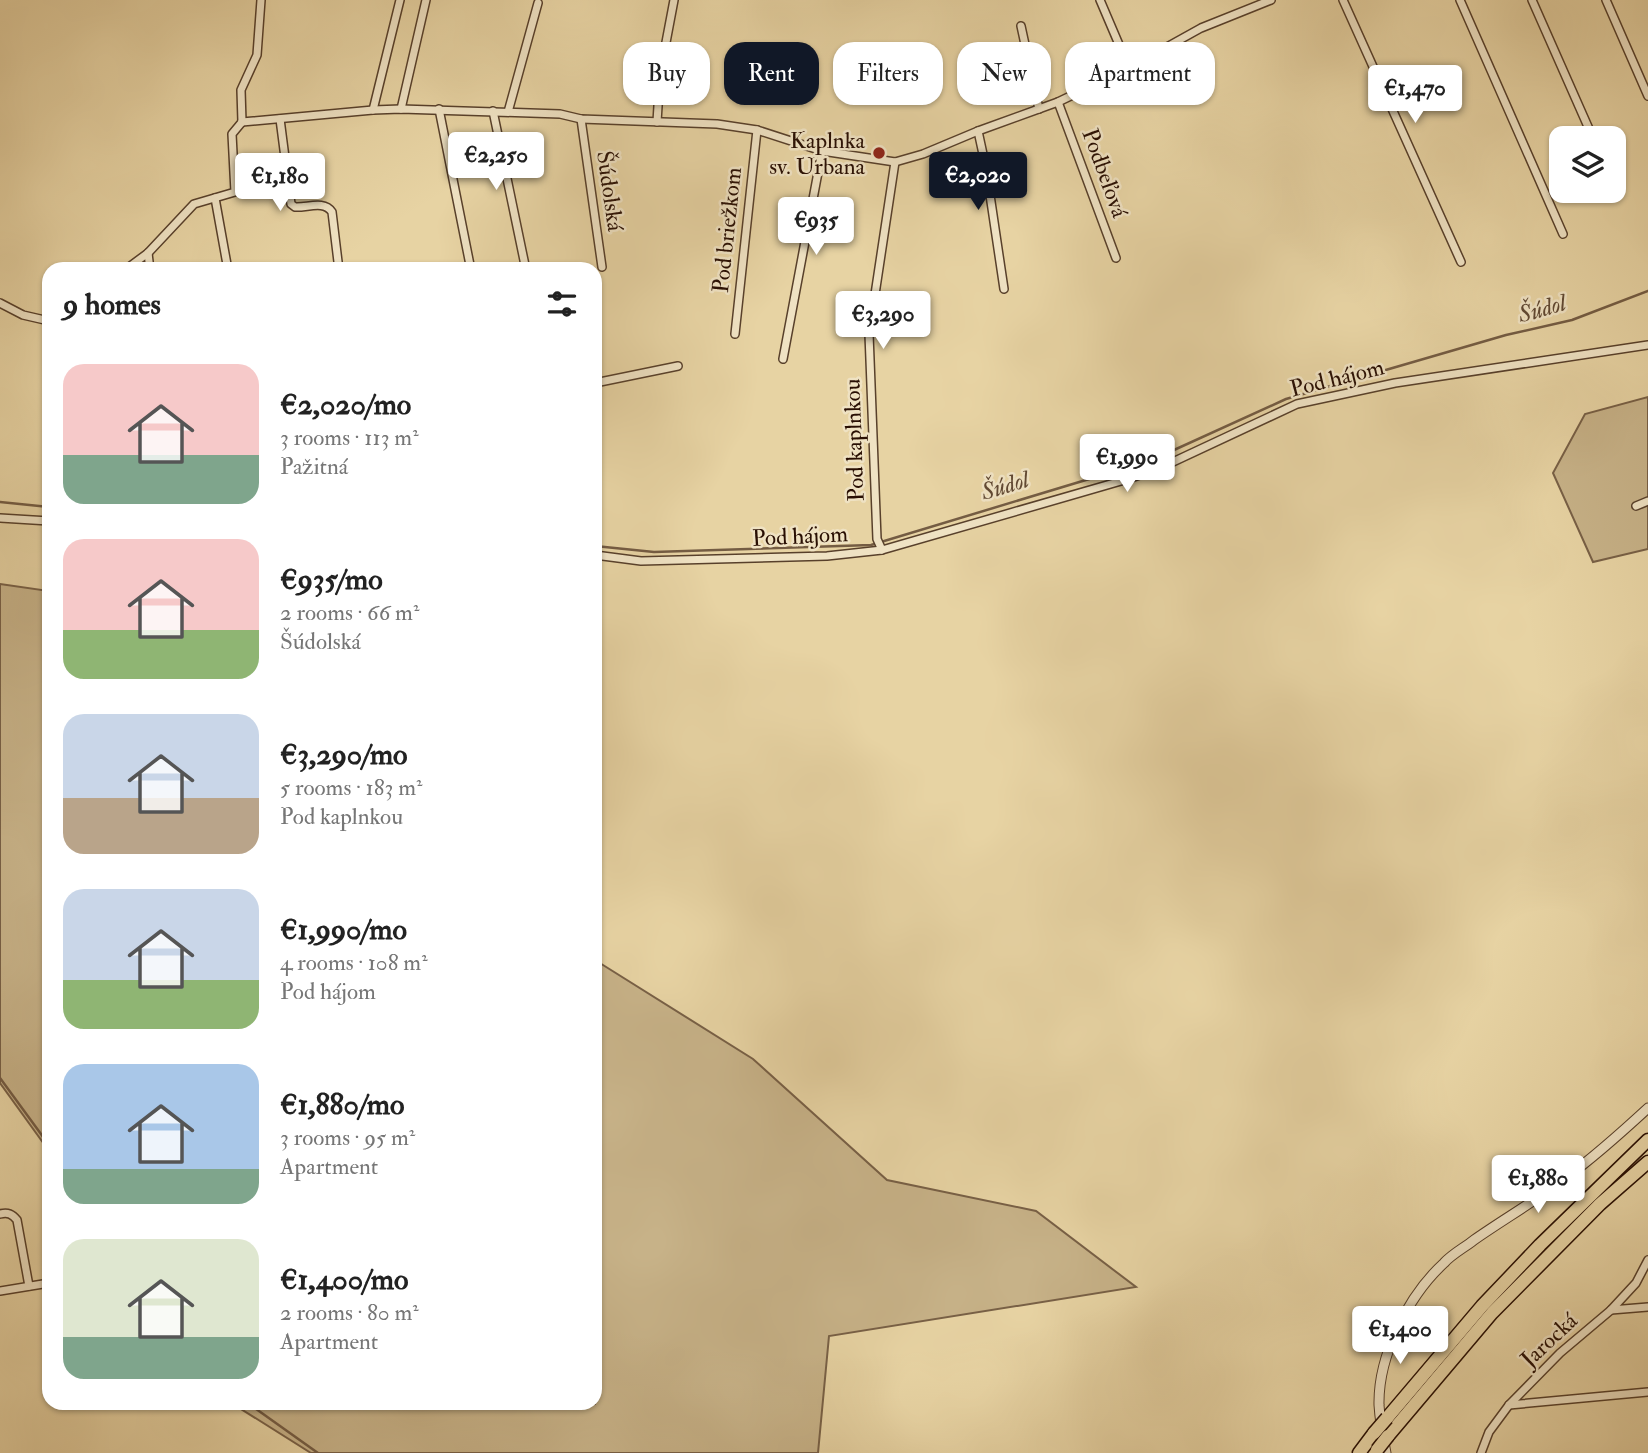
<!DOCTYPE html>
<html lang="en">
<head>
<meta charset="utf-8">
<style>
	:root { --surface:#fff; --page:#f6f6f6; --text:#222; --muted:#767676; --accent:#111827 }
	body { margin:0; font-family:"IM FELL Double Pica",serif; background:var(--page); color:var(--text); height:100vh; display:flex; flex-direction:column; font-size:26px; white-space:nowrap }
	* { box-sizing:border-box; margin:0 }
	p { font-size:23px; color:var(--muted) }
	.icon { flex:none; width:38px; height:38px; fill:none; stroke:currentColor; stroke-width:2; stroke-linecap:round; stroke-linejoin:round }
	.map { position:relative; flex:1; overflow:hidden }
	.side { position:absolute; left:42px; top:262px; width:560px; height:1148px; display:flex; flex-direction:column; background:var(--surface); border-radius:21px; box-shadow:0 2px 5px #0004 }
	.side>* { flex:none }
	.top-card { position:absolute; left:623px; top:42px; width:665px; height:63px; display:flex; gap:14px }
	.tools { position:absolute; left:1549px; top:126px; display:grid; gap:14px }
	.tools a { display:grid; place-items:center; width:77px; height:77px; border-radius:14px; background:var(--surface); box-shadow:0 2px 5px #0004; font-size:35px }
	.price { position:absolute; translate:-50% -60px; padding:0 16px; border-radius:7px; background:#fff; color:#222; font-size:23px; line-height:46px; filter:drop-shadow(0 2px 4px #0008) }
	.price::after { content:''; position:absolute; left:50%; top:42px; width:21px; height:16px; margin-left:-10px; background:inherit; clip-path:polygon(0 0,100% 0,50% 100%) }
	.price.current { background:var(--accent); color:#fff }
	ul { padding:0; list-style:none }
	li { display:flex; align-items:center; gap:21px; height:175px; padding:0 21px }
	li span { display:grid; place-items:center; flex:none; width:196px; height:140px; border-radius:21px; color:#555 }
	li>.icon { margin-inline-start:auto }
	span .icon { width:84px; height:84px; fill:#fffc; stroke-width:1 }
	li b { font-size:30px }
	h2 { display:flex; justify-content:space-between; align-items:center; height:84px; padding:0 21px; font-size:30px }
	.chip { padding:0 24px; border-radius:21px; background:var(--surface); box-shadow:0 2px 5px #0004; font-size:24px; line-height:63px }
	.chip.current { background:var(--accent); color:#fff }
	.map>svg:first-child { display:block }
	.green { fill:#c7b288; stroke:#786046; stroke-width:2 }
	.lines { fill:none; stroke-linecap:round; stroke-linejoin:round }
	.stream { stroke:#745c43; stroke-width:2.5 }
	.minor-casing { stroke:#58402b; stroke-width:10 }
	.tertiary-casing { stroke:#58402b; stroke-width:11 }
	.motorway-casing { stroke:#290f03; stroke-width:15 }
	.minor { stroke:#efe2c3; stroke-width:7 }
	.tertiary { stroke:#efe2c3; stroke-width:9 }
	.motorway { stroke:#e7d3a3; stroke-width:12 }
	.motorway-bridge-casing { stroke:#290f03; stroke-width:15; stroke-linecap:butt }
	.motorway-bridge { stroke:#e7d3a3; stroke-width:12 }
	.poi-dot { fill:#8f2418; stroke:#efe2c3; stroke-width:2.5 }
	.labels { text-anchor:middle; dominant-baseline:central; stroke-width:5; stroke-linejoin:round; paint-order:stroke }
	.poi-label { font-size:23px; fill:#290f03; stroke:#efe2c3; text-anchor:end }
	.street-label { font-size:23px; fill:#290f03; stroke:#efe2c3 }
	.water-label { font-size:24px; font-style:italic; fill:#614933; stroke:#efe2c3 }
</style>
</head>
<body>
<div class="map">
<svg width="1648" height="1453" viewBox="0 0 1648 1453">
	<rect width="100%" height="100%" fill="#e7d3a3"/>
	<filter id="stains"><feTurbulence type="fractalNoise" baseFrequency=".00286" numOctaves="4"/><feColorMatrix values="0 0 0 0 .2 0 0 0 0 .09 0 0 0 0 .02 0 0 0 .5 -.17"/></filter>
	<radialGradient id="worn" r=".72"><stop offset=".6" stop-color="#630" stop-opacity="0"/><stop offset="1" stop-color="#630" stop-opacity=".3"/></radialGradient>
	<g class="green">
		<path d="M1648,397V549L1593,562L1553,473L1585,414Z"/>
		<path d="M0,584L49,591V1151L0,1083Z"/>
		<path d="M595,960L753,1059L887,1180L1036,1211L1136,1287L829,1336L818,1453H311L233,1404H595Z"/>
	</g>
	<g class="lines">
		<g class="stream">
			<path d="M0,502L49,507"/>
			<path d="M595,546L654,552L871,545L1152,460L1286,399L1506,335L1572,320L1648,291"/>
			<path d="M0,1078L49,1145"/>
			<path d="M249,1404L318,1453"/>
		</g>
		<defs>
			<g id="minor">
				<path d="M1100,0L1129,68"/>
				<path d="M1343,0L1461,262"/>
				<path d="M1460,0L1563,234"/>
				<path d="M1532,0L1593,138"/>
				<path d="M1606,0L1648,96"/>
				<path d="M1021,26L1039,109"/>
				<path d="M1058,102L1116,258"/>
				<path d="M401,109L426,0"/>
				<path d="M439,109L471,270"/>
				<path d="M373,110L400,0"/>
				<path d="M493,111L526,270"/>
				<path d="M508,112L538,3"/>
				<path d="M280,119L291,204L295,207C307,208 324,200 332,212L339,270"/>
				<path d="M581,119L602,267"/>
				<path d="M242,122L373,110L401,109L560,114L581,119L717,124L757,130L822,151L895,162L923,154L978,131L1058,102L1129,68L1201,28L1271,0"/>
				<path d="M242,122L241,90L257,55L261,0"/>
				<path d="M657,122L660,74L674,0"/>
				<path d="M978,131L986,168L1004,289"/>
				<path d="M1614,186V188"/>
				<path d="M215,198L228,270"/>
				<path d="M148,253L150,270"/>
				<path d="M125,270L148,253L194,204L235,192L232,134L242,122"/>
				<path d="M0,303L23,315L49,321"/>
				<path d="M735,334L757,130"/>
				<path d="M783,359L822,151"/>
				<path d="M595,383L678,366"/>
				<path d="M1636,506L1648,501"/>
				<path d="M0,518L49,521"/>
				<path d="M882,550L877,539L869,334L895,162"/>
				<path d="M595,555L641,561L827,556L882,550L1128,479L1160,468L1297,404L1395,383L1648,345"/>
				<path d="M0,1214C8,1212 12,1214 17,1220L29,1286"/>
				<path d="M0,1291L49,1283"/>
				<path d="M1611,1310L1648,1307"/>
				<path d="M1509,1405L1648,1392"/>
				<path d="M1481,1453L1489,1432L1509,1405L1560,1353L1611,1310L1636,1283L1648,1260"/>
			</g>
			<path id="tertiary" d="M1386,1453C1383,1438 1380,1421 1379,1405C1378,1356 1408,1296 1444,1263C1452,1254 1464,1248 1474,1240C1504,1219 1537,1200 1567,1177C1595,1156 1622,1132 1648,1108"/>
			<g id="motorway">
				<path d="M1387,1418L1482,1306L1540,1245L1648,1140"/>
				<path d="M1388,1436L1492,1313L1600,1204L1648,1162"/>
				<path d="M1359,1453L1374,1433"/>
			</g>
		</defs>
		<use href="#minor" class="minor-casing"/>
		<use href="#tertiary" class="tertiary-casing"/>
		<use href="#motorway" class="motorway-casing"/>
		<use href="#minor" class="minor"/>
		<use href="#tertiary" class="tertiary"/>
		<use href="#motorway" class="motorway"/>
		<defs>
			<g id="motorway-bridge">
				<path d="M1374,1433L1387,1418"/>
				<path d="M1377,1450L1388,1436"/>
			</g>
		</defs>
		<use href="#motorway-bridge" class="motorway-bridge-casing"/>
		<use href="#motorway-bridge" class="motorway-bridge"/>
	</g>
	<circle class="poi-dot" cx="879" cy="153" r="7"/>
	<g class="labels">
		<g class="poi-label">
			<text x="865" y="140">Kaplnka<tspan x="865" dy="26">sv. Urbana</tspan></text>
		</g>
		<g class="street-label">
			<text transform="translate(1105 173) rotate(70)">Podbeľová</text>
			<text transform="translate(610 191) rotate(82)">Šúdolská</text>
			<text transform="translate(727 230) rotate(-84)">Pod briežkom</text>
			<text transform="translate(1337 378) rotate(-14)">Pod hájom</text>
			<text transform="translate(854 440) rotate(-92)">Pod kaplnkou</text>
			<text transform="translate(800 536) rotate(-3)">Pod hájom</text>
			<text transform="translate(1549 1340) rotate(-43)">Jarocká</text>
		</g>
		<g class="water-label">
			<text transform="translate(1542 309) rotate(-16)">Šúdol</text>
			<text transform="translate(1005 486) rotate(-17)">Šúdol</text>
		</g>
	</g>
	<rect width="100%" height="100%" filter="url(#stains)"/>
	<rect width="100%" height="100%" fill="url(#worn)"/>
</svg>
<div class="tools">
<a><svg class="icon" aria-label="layers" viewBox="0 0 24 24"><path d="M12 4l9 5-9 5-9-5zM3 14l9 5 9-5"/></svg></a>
</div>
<b class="price" style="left:1415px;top:125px">€1,470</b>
<b class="price" style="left:496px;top:192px">€2,250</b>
<b class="price current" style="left:978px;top:212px">€2,020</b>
<b class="price" style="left:280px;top:213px">€1,180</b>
<b class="price" style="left:816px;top:257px">€935</b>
<b class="price" style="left:883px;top:351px">€3,290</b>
<b class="price" style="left:1127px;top:494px">€1,990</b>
<b class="price" style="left:1538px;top:1215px">€1,880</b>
<b class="price" style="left:1400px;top:1366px">€1,400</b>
<div class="top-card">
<a class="chip">Buy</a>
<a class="chip current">Rent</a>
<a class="chip">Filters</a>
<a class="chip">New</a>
<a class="chip">Apartment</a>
</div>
<section class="side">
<h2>9 homes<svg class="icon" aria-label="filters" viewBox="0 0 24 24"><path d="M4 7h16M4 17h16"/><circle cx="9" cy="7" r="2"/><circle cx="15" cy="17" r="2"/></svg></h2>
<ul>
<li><span style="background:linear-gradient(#f6c9c9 65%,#7fa58c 0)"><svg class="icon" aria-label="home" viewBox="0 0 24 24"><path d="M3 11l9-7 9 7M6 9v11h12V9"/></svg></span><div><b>€2,020/mo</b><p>3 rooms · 113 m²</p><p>Pažitná</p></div></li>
<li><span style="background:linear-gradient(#f6c9c9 65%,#8fb573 0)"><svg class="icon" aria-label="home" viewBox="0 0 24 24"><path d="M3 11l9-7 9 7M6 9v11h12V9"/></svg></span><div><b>€935/mo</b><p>2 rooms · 66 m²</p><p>Šúdolská</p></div></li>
<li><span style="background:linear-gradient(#c9d6e8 60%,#b9a48a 0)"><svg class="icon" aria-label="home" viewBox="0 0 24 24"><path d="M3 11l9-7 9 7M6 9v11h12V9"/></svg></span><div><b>€3,290/mo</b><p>5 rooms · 183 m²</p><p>Pod kaplnkou</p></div></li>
<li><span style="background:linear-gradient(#c9d6e8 65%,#8fb573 0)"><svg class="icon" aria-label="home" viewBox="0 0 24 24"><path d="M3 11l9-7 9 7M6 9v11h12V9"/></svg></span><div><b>€1,990/mo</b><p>4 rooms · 108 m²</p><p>Pod hájom</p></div></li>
<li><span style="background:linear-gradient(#a9c7e8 75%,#7fa58c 0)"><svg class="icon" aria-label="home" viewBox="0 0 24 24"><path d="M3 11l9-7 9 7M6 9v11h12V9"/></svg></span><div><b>€1,880/mo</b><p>3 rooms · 95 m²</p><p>Apartment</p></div></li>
<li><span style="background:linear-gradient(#dfe7d0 70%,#7fa58c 0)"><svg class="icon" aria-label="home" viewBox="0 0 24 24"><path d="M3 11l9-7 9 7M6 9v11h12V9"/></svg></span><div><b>€1,400/mo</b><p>2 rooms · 80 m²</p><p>Apartment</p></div></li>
</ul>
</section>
</div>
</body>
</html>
